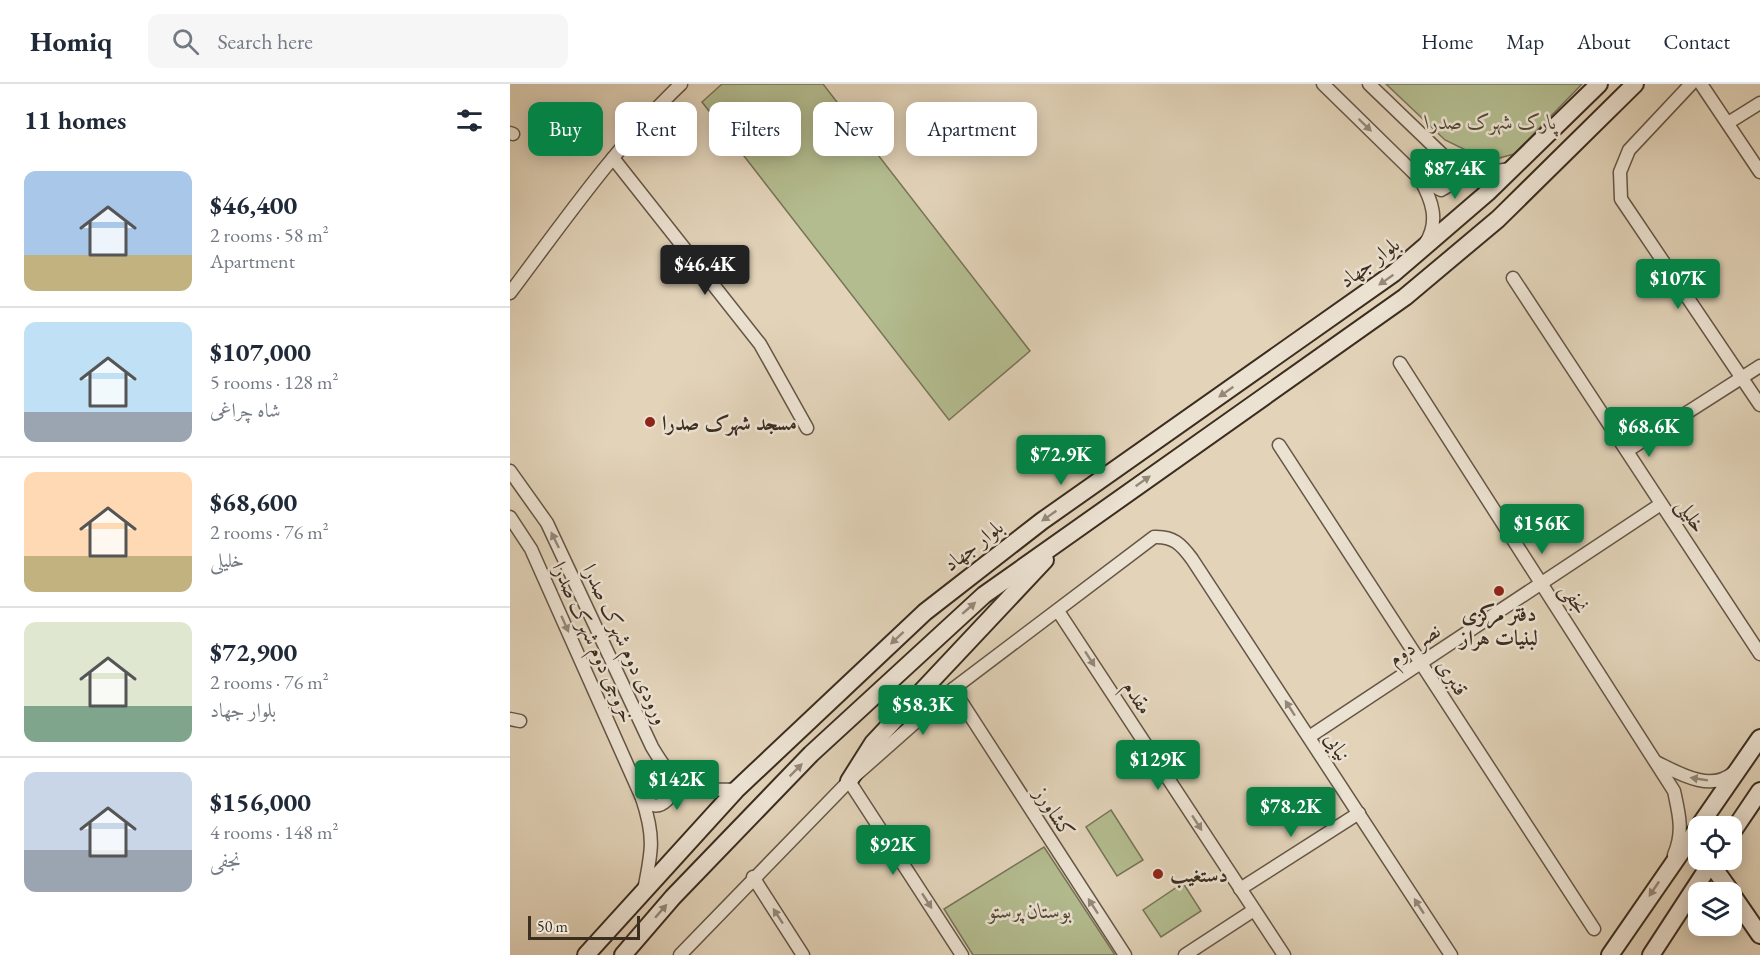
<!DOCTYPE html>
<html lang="en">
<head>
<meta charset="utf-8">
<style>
	:root { --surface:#fff; --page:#f6f6f7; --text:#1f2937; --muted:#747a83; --line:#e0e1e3; --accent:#0b8043 }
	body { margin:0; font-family:"EB Garamond",Amiri,serif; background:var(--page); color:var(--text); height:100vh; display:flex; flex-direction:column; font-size:22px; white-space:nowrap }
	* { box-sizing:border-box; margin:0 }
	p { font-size:20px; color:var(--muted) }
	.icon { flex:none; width:33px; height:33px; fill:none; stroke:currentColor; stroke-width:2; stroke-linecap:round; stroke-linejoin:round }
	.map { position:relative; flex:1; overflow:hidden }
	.panel { display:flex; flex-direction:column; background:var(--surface); width:510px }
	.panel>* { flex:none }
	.hud { position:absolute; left:18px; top:18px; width:570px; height:54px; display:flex; gap:12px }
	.controls { position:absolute; left:1178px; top:732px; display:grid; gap:12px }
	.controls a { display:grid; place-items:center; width:54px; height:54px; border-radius:12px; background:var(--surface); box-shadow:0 3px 15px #0003; font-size:30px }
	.scale { position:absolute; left:18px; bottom:15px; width:112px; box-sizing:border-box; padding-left:6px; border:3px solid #3b2d20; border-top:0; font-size:16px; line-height:21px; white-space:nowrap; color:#3b2d20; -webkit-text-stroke:4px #ece2d2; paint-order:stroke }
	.price { position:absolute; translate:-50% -51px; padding:0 14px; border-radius:6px; background:var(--accent); color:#fff; font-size:20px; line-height:39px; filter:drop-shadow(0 2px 3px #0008) }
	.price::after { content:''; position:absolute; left:50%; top:36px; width:18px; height:14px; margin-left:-9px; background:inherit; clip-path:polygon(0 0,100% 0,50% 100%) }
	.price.active { background:#222; color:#fff }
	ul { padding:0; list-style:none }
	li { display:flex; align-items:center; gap:18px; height:150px; padding:0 24px }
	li+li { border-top:2px solid var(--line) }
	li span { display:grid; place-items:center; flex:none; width:168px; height:120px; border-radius:12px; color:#555 }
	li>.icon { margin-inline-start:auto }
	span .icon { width:72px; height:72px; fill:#fffc; stroke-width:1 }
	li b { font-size:26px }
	h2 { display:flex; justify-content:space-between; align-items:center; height:72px; padding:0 24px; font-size:26px }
	.chip { padding:0 21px; border-radius:12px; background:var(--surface); box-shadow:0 3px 15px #0003; font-size:21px; line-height:54px }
	.chip.active { background:var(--accent); color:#fff }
	header { display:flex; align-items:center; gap:36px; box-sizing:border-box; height:84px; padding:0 30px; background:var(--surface); border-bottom:2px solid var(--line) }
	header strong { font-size:28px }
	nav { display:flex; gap:33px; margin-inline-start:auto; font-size:21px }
	.search { width:420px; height:54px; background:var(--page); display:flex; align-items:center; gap:15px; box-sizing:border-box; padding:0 21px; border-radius:12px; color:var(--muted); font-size:22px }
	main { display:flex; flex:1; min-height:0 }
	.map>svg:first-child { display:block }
	.green { fill:#b3bc8f; stroke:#777458; stroke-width:1.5 }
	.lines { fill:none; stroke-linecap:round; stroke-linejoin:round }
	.street-casing { stroke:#655646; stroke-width:15 }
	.secondary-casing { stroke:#3b2d20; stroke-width:20 }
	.street { stroke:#ece2d2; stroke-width:12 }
	.secondary { stroke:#ece2d2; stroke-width:16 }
	.oneway { fill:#948879 }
	.poi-dot { fill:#8f2418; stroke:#ece2d2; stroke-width:2 }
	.labels { text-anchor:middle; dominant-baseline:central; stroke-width:5; stroke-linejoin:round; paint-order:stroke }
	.park-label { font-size:21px; font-style:italic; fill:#534a36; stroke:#ece2d2 }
	.street-label { font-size:21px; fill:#3b2d20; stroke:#ece2d2 }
	.poi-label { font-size:21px; font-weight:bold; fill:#3b2d20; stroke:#ece2d2; text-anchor:start }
</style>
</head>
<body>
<header>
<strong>Homiq</strong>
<div class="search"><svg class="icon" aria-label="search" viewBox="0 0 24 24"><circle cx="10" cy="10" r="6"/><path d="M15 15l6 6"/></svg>Search here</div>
<nav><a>Home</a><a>Map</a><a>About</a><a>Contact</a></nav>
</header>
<main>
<section class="panel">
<h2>11 homes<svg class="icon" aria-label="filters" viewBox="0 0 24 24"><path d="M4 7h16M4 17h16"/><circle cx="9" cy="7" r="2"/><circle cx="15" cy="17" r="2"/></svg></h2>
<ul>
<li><span style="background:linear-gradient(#a9c7e8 70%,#c2b280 0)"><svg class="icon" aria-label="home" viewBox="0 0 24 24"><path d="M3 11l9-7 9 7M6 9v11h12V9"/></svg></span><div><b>$46,400</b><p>2 rooms · 58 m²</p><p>Apartment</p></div></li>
<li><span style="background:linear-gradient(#bfe0f5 75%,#9aa5b1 0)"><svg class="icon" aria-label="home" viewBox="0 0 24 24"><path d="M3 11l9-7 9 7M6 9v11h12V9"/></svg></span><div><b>$107,000</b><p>5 rooms · 128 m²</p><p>شاه چراغی</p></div></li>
<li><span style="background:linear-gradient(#ffd9b3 70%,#c2b280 0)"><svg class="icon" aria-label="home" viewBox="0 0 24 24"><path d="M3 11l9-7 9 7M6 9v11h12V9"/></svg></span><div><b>$68,600</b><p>2 rooms · 76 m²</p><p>خلیلی</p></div></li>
<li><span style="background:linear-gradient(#dfe7d0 70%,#7fa58c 0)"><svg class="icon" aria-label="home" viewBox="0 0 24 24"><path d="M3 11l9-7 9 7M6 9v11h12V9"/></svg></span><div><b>$72,900</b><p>2 rooms · 76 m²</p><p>بلوار جهاد</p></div></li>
<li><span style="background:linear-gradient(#c9d6e8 65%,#9aa5b1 0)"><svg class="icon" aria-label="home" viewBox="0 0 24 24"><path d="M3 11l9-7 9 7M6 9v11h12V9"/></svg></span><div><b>$156,000</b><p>4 rooms · 148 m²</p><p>نجفی</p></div></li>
</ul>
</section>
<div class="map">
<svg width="1250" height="871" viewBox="0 0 1250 871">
	<rect width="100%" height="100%" fill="#e2d3b9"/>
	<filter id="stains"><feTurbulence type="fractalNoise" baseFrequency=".00333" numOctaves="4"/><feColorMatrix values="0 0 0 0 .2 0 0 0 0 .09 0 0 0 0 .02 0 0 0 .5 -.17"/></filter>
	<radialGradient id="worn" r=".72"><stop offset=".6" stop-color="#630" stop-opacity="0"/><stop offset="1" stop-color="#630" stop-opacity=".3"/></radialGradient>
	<g class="green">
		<path d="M212,0H313L520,267L439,336L192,18Z"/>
		<path d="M876,0H1072L1004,70L986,75L970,73L935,56Z"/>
		<path d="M601,726L633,776L607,792L576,743Z"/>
		<path d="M534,763L605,871H463L434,825Z"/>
		<path d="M673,799L691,827L651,853L633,826Z"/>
	</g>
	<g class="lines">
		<defs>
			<g id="street">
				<path d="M813,0L910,95C922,116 930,138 915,160"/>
				<path d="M859,0L938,76L971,89L1001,85"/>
				<path d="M1181,0L1119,66L1110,88L1111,115L1250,321"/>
				<path d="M1191,0L1250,88"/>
				<path d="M1218,39L1250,19"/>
				<path d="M0,49L3,50"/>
				<path d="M103,74L250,260L297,344"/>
				<path d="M911,95L931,106C945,100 942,90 938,76"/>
				<path d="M1003,194L1250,570"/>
				<path d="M0,209C54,137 106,62 171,0"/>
				<path d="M890,279L1164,707C1169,730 1174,748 1164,771"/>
				<path d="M769,361L1084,845"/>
				<path d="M1117,367L1250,282"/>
				<path d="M0,387L37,439L142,663C168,707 178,705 226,706"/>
				<path d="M0,433L21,465L132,714C145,753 142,767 134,806"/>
				<path d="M548,527L774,871"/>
				<path d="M443,605L615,871"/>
				<path d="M0,635L10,637"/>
				<path d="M799,653L1151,420"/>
				<path d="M1148,679C1170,690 1201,708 1223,689"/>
				<path d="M339,697L452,871"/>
				<path d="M132,714C141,722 148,725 157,716L159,704L155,685"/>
				<path d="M243,793L293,871"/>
				<path d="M730,805L849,729"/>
				<path d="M170,871L339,697L443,605L644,453C663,452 671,460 682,475L941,871"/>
				<path d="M675,871L744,826"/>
			</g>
			<g id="secondary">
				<path d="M339,697L363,659L535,476"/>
				<path d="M1221,750L1250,707"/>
				<path d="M1201,780L1221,808"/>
				<path d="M1221,809L1250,851"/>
				<path d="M76,871L226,706L415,528L532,437L884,189L977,109L1089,0"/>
				<path d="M113,871L163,813L301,670L474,511L895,213L988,135L1125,0"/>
				<path d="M1100,871L1250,654"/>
				<path d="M1141,871L1203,776"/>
			</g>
		</defs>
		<use href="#street" class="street-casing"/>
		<use href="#secondary" class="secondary-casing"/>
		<use href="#street" class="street"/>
		<use href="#secondary" class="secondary"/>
	</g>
	<defs><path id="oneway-solid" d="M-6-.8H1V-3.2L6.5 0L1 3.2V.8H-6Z" transform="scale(1.5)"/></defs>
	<g class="oneway">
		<use href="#oneway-solid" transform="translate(855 41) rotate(44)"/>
		<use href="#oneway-solid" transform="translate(876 196) rotate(145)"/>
		<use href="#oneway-solid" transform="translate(716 308) rotate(145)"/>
		<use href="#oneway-solid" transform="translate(633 397) rotate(-35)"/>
		<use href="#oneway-solid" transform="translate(539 432) rotate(145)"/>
		<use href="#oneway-solid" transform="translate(45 456) rotate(-116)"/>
		<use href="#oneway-solid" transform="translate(459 524) rotate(-41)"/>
		<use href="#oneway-solid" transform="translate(55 540) rotate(66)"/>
		<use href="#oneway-solid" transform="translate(387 554) rotate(137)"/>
		<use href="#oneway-solid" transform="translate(580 575) rotate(57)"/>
		<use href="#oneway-solid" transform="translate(780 624) rotate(-123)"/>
		<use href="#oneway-solid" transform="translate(286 686) rotate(-45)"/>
		<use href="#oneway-solid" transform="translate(1189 695) rotate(-171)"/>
		<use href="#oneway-solid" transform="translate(687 739) rotate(57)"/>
		<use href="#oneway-solid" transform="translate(1144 805) rotate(124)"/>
		<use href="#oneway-solid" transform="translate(417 817) rotate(57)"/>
		<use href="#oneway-solid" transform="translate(583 822) rotate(-123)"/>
		<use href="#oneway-solid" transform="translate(909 822) rotate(-123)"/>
		<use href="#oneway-solid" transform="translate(151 827) rotate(-49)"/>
		<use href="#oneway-solid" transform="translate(268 832) rotate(-123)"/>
	</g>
	<g class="poi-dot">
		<circle cx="140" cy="338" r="6"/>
		<circle cx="989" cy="507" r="6"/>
		<circle cx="648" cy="790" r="6"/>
	</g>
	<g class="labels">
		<g class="park-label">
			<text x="981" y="37">پارک شهرک صدرا</text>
			<text x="520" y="826">بوستان پرستو</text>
		</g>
		<g class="street-label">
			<text transform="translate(859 178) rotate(-37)">بلوار جهاد</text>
			<text transform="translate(1182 431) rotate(57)">خلیلی</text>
			<text transform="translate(463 461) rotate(-38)">بلوار جهاد</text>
			<text transform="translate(1065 514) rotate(57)">نجفی</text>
			<text transform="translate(84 558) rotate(66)">خروجی دوم شهرک صدرا</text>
			<text transform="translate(116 560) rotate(65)">ورودی دوم شهرک صدرا</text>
			<text transform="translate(904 560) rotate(-34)">نصر دوم</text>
			<text transform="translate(943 593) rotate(57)">قنبری</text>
			<text transform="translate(628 613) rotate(57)">مقدم</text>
			<text transform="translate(828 662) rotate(57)">نیایی</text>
			<text transform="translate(545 728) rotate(57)">کشاورز</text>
		</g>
		<g class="poi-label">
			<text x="152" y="338">مسجد شهرک صدرا</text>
			<text x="989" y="529" text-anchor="middle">دفتر مرکزی<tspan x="989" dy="24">لبنیات هراز</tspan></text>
			<text x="660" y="790">دستغیب</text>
		</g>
	</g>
	<rect width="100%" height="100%" filter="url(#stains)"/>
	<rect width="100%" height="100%" fill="url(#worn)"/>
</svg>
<div class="controls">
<a><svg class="icon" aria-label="locate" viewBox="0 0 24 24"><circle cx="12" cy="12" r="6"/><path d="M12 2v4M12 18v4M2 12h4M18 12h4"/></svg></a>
<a><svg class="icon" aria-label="layers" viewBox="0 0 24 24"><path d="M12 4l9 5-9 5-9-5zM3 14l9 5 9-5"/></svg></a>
</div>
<div class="scale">50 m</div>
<b class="price" style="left:945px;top:116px">$87.4K</b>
<b class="price active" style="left:195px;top:212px">$46.4K</b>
<b class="price" style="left:1168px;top:226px">$107K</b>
<b class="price" style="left:1139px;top:374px">$68.6K</b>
<b class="price" style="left:551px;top:402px">$72.9K</b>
<b class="price" style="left:1032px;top:471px">$156K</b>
<b class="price" style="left:413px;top:652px">$58.3K</b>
<b class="price" style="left:648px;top:707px">$129K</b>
<b class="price" style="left:167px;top:727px">$142K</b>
<b class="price" style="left:781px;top:754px">$78.2K</b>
<b class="price" style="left:383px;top:792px">$92K</b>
<div class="hud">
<a class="chip active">Buy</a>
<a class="chip">Rent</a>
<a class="chip">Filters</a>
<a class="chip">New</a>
<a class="chip">Apartment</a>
</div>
</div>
</main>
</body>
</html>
